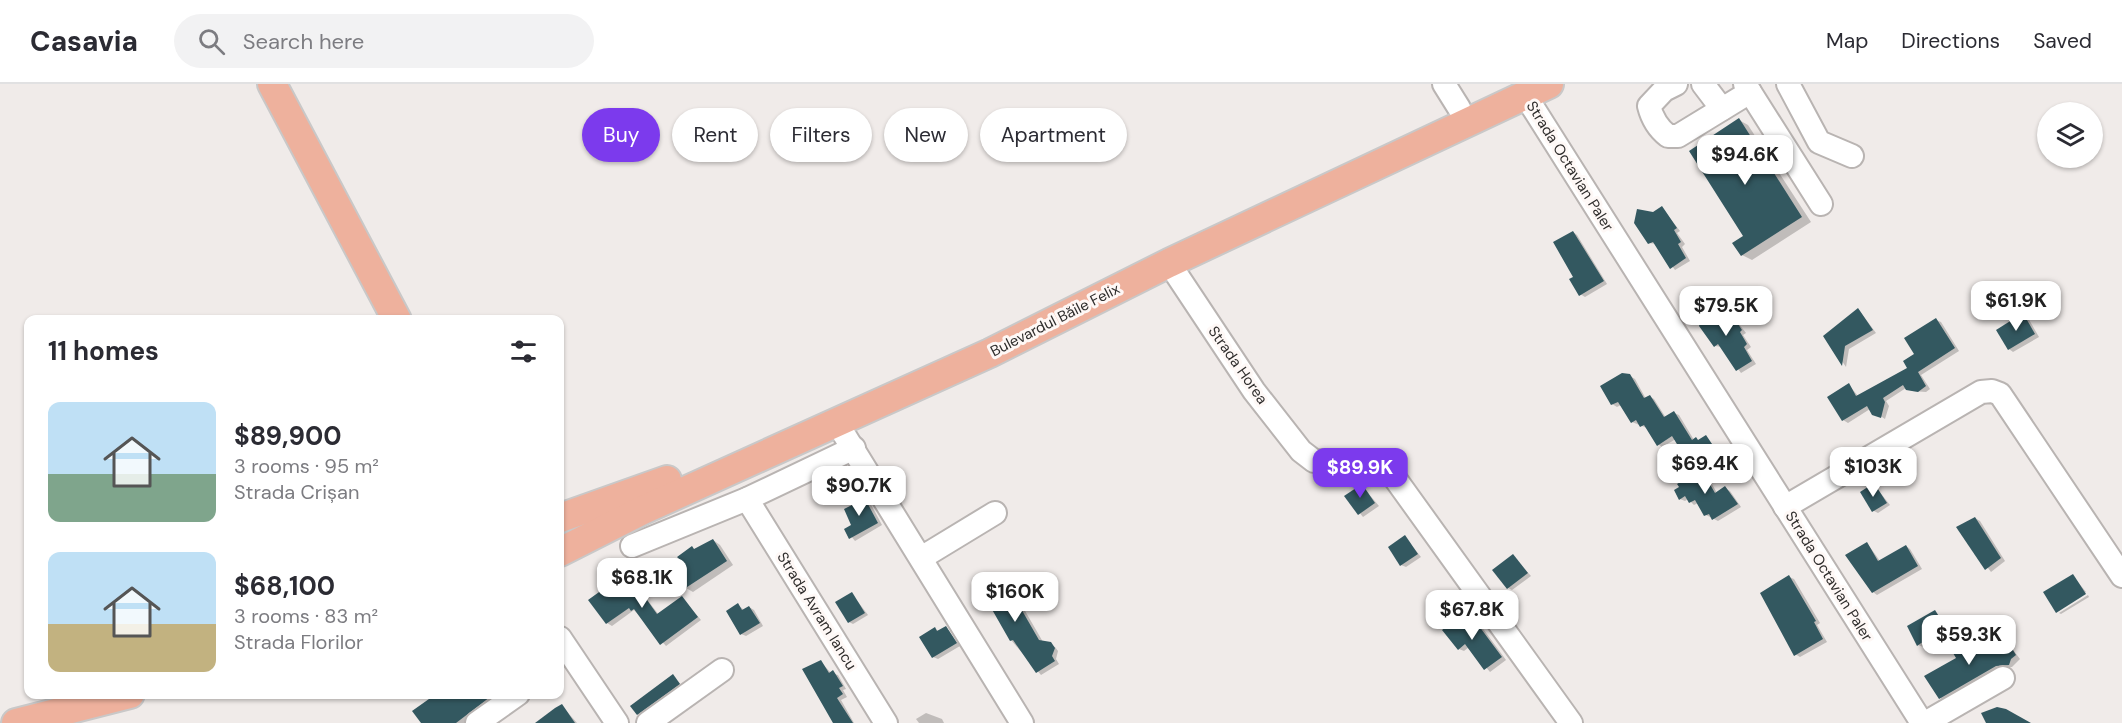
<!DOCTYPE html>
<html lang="en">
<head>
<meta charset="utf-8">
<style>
	:root { --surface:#fff; --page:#f2f2f3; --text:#2b2b33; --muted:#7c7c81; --line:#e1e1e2; --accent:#7c3aed }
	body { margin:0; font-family:"DM Sans",sans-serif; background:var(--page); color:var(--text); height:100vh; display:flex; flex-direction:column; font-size:22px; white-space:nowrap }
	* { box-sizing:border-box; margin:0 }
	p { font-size:20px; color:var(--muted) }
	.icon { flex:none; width:33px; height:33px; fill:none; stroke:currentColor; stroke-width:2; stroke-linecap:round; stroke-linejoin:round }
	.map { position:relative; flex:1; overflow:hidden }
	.sheet { position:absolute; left:24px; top:231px; width:540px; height:384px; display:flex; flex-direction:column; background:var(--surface); border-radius:12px; box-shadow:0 2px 4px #0004 }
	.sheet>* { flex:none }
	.top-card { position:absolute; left:582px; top:24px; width:570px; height:54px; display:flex; gap:12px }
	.buttons { position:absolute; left:2037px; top:18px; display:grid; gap:12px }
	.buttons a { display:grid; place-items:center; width:66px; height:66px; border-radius:50%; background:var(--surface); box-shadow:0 2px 4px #0004; font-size:30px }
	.price { position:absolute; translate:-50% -51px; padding:0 14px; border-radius:12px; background:#fff; color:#222; font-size:20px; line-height:39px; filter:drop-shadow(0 2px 3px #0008) }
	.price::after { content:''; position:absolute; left:50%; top:36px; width:18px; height:14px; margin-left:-9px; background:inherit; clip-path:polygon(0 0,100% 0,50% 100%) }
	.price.current { background:var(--accent); color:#fff }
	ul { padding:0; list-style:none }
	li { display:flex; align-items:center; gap:18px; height:150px; padding:0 24px }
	li span { display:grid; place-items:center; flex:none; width:168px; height:120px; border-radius:12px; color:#555 }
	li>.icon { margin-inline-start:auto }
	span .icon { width:72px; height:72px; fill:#fffc; stroke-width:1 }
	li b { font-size:26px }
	h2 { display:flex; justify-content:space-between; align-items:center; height:72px; padding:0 24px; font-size:26px }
	.pill { padding:0 21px; border-radius:27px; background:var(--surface); box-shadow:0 2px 4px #0004; font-size:21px; line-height:54px }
	.pill.current { background:var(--accent); color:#fff }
	header { display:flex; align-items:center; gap:36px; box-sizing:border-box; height:84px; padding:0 30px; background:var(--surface); border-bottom:2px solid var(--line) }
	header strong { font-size:28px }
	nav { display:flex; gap:33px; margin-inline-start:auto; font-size:21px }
	.search { width:420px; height:54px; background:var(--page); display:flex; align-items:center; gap:15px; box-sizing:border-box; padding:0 21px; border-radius:33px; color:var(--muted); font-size:22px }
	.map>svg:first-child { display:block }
	.shadow { fill:#0003 }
	.building { fill:#335860 }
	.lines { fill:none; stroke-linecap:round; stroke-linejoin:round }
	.minor-casing { stroke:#b9b4b2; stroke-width:26 }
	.major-casing { stroke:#c9c8c8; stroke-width:32 }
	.minor { stroke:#fff; stroke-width:22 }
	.major { stroke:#eeb19d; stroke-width:28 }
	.labels { text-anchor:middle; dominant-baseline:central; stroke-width:6; stroke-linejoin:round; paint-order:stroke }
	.street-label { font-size:15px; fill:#2f2d2c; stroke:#fef8f6 }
</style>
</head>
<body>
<header>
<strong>Casavia</strong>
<div class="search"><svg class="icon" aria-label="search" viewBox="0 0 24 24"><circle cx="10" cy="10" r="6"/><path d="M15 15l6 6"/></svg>Search here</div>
<nav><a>Map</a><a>Directions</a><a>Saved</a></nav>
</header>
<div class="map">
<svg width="2122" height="639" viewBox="0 0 2122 639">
	<rect width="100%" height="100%" fill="#f0ebe9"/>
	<g class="shadow">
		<path d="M1739,36L1748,41L1811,138L1752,176L1742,171L1745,152Z"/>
		<path d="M1662,124L1680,147L1677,149L1685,160L1682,163L1690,177L1675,186L1656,160L1649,159L1653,129Z"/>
		<path d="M1573,148L1577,151L1607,200L1585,213L1580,210Z"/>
		<path d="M1728,226L1746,249L1743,251L1751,263L1747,266L1756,280L1741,289L1722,263L1715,262L1718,232Z"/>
		<path d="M1859,226L1876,249L1849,265L1846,283L1825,252Z"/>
		<path d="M2023,231L2028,234L2039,253L2013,268L2009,265Z"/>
		<path d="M1936,236L1941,238L1959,267L1921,291L1930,305L1926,308L1912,307L1906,304L1886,317L1889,322L1885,335L1870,325L1848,339L1843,336L1849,301L1858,312L1909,284Z"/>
		<path d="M1630,292L1635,295L1646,315L1650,313L1654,315L1666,334L1674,329L1679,331L1694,356L1699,357L1706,353L1717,366L1694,380L1676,355L1662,363L1658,360L1647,344L1632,338L1621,321L1617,323L1612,320L1602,302Z"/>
		<path d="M1701,387L1706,390L1717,409L1725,404L1730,407L1741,423L1718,437L1706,431L1698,419L1694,421L1688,415L1685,417L1680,415Z"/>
		<path d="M1874,401L1890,421L1878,429L1874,427Z"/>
		<path d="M1362,402L1379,422L1363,433L1347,413Z"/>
		<path d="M862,411L867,413L882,441L855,457L846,446L853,441L856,420Z"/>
		<path d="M1975,434L1980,437L2005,477L1991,488L1958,444Z"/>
		<path d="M1405,453L1421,473L1406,483L1401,481Z"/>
		<path d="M713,456L720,461L733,481L693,508L686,504L673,485L681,475Z"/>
		<path d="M1867,459L1880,477L1906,462L1910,465L1922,485L1877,511L1873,508Z"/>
		<path d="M1513,472L1531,492L1512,506L1508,504Z"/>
		<path d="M627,490L659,531L682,514L701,536L666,562L634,526L612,542L607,539Z"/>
		<path d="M1001,492L1006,494L1043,558L1055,563L1058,567L1056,575L1059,580L1041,591L1011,556L993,525L989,527L985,525Z"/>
		<path d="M2073,492L2086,508L2057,526Z"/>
		<path d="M1789,493L1794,495L1820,539L1817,541L1827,558L1800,573L1795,570Z"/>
		<path d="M852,510L868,531L853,540L849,538Z"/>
		<path d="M2088,511L2089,513L2061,530L2059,529Z"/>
		<path d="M738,521L744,526L749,523L754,526L763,542L746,552L741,550Z"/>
		<path d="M1935,528L1948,545L1923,563L1918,561Z"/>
		<path d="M1464,531L1474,541L1481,542L1506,576L1490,588L1469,563L1464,567L1459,565Z"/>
		<path d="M946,543L960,562L938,575L933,573L935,545L939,547Z"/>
		<path d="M2004,554L2020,575L2012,583L2001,584L1945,617L1940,614L1958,574L1970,561L1975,565L1980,562L1985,564Z"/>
		<path d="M821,578L831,589L838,591L846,605L843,606L847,613L841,616L854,639H836Z"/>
		<path d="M673,592L683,603L643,633L638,630L632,622Z"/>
		<path d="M433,610H510L471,639H423L435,613Z"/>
		<path d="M562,622L577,639H546Z"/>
		<path d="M926,629L942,635L944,639H919L916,635Z"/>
	</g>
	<g class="building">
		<path d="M1739,34L1802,133L1741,172L1732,159L1743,152L1689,67Z"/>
		<path d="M1662,122L1677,144L1674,146L1681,158L1678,160L1686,174L1670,185L1653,158L1648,160L1634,139L1637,125L1653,128Z"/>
		<path d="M1573,147L1604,197L1579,212L1569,195L1573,193L1553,158Z"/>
		<path d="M1858,224L1873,246L1845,262L1842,282L1823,252Z"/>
		<path d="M1728,225L1742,246L1740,248L1747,260L1744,263L1752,277L1736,287L1718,260L1714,263L1699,242L1703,227L1718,230Z"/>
		<path d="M2023,229L2035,250L2008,266L1996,246Z"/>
		<path d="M1936,234L1955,264L1918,288L1926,302L1918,308L1906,306L1903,301L1883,314L1885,318L1881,334L1872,331L1867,322L1842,337L1827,313L1849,299L1856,312L1907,284L1903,277L1914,270L1904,254Z"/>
		<path d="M1622,289L1630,290L1644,314L1650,311L1664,333L1674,327L1692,356L1696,353L1698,356L1706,351L1714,363L1688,378L1672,352L1657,362L1644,341L1640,343L1636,336L1631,339L1618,318L1611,321L1600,302Z"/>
		<path d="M1701,385L1715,409L1725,402L1738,420L1712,436L1709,430L1704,432L1695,416L1689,419L1685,412L1679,416L1674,406L1679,403L1677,400Z"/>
		<path d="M1874,399L1887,419L1872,428L1860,408Z"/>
		<path d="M1362,400L1375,419L1358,431L1344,412Z"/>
		<path d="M862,409L878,439L849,455L844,445L851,441L844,425L854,420L852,415Z"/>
		<path d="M1975,433L2001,474L1985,486L1956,443Z"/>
		<path d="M1405,451L1418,470L1400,482L1388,463Z"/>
		<path d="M713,455L727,477L684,505L671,485L675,482L673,479L679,475L677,473L692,462L694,465Z"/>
		<path d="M1867,458L1878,477L1906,461L1918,482L1872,509L1845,471Z"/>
		<path d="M1513,470L1528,489L1507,505L1492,486Z"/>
		<path d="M627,488L657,530L682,512L698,533L660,561L634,525L631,527L629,524L606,540L588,516Z"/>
		<path d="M1001,490L1039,556L1051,558L1055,564L1052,572L1055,577L1036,589L1013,556L1010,557L990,522L984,526L973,508Z"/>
		<path d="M2073,490L2086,510L2056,529L2043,508Z"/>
		<path d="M1789,491L1816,537L1814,538L1823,555L1794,572L1760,509Z"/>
		<path d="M852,508L865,529L848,539L835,518Z"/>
		<path d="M738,519L742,526L749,522L760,539L740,551L726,527Z"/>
		<path d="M1935,526L1945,542L1917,562L1907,542Z"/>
		<path d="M1464,529L1473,540L1476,538L1502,573L1484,586L1465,560L1458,566L1442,546Z"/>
		<path d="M946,542L957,559L932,574L919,553L935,543L937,547Z"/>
		<path d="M2004,552L2016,571L2011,575L2009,581L1996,582L1939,615L1924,592L1956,574L1953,569L1970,559L1973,565L1980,560L1983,565Z"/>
		<path d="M821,576L829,589L833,586L843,602L839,604L843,610L837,614L853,639H833L802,585Z"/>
		<path d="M673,590L680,600L637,631L630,622Z"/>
		<path d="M436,610H494L456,639H421L412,627Z"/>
		<path d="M562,620L575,639H535L555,624Z"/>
		<path d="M1997,623L2006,625L2031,639H1986L1981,629Z"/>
	</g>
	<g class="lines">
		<defs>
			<g id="minor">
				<path d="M1444,0L1459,24"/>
				<path d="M1676,0L1664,6L1649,22C1652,34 1659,45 1668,52H1678L1750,8"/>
				<path d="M1703,0L1722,25"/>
				<path d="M1745,0L1821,120"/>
				<path d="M1788,0L1819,58L1852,72"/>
				<path d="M1525,11L1922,639"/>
				<path d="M1169,179L1254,307L1301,367L1314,377L1378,378L1389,386L1571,639"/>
				<path d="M837,339L1022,639"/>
				<path d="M747,415L886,639"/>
				<path d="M1785,423L1981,308L1992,307L2000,310L2122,492"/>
				<path d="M632,462L747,415L854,364"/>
				<path d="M921,474L995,429"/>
				<path d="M560,554L617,639"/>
				<path d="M477,639L518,610"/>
				<path d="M648,639L722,586"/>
				<path d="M1925,639L2003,594"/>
			</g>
			<g id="major">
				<path d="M272,0L397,236"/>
				<path d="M560,434L667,396"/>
				<path d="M560,468L643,426L990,269L1169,179L1549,0"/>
				<path d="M16,639L130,610"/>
			</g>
		</defs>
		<use href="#minor" class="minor-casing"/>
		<use href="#major" class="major-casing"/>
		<use href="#minor" class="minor"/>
		<use href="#major" class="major"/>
	</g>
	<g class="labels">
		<g class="street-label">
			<text transform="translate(1570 82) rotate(58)">Strada Octavian Paler</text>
			<text transform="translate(1055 236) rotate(-27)">Bulevardul Băile Felix</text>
			<text transform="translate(1238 281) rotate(55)">Strada Horea</text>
			<text transform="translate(1829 492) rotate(58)">Strada Octavian Paler</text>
			<text transform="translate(817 527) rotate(58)">Strada Avram Iancu</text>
		</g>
	</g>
</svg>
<div class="buttons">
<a><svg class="icon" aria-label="layers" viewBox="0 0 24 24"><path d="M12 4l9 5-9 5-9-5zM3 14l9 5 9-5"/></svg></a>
</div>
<b class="price" style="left:1745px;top:102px">$94.6K</b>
<b class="price" style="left:2016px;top:248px">$61.9K</b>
<b class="price" style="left:1726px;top:253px">$79.5K</b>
<b class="price" style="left:1705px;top:411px">$69.4K</b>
<b class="price" style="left:1873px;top:414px">$103K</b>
<b class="price current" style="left:1360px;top:415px">$89.9K</b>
<b class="price" style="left:859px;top:433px">$90.7K</b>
<b class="price" style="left:642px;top:525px">$68.1K</b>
<b class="price" style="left:1015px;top:539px">$160K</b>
<b class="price" style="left:1472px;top:557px">$67.8K</b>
<b class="price" style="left:1969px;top:582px">$59.3K</b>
<div class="top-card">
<a class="pill current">Buy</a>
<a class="pill">Rent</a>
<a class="pill">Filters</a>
<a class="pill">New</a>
<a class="pill">Apartment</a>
</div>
<section class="sheet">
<h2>11 homes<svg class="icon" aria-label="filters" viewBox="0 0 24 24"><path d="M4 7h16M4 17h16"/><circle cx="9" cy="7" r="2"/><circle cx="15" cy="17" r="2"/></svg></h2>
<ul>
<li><span style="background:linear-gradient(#bfe0f5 60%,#7fa58c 0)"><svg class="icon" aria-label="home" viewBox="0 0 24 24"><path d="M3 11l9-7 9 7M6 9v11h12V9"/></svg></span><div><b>$89,900</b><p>3 rooms · 95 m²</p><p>Strada Crișan</p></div></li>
<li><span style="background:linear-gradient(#bfe0f5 60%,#c2b280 0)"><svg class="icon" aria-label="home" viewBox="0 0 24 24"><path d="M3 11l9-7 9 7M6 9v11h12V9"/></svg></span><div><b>$68,100</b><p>3 rooms · 83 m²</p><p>Strada Florilor</p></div></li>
</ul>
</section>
</div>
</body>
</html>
